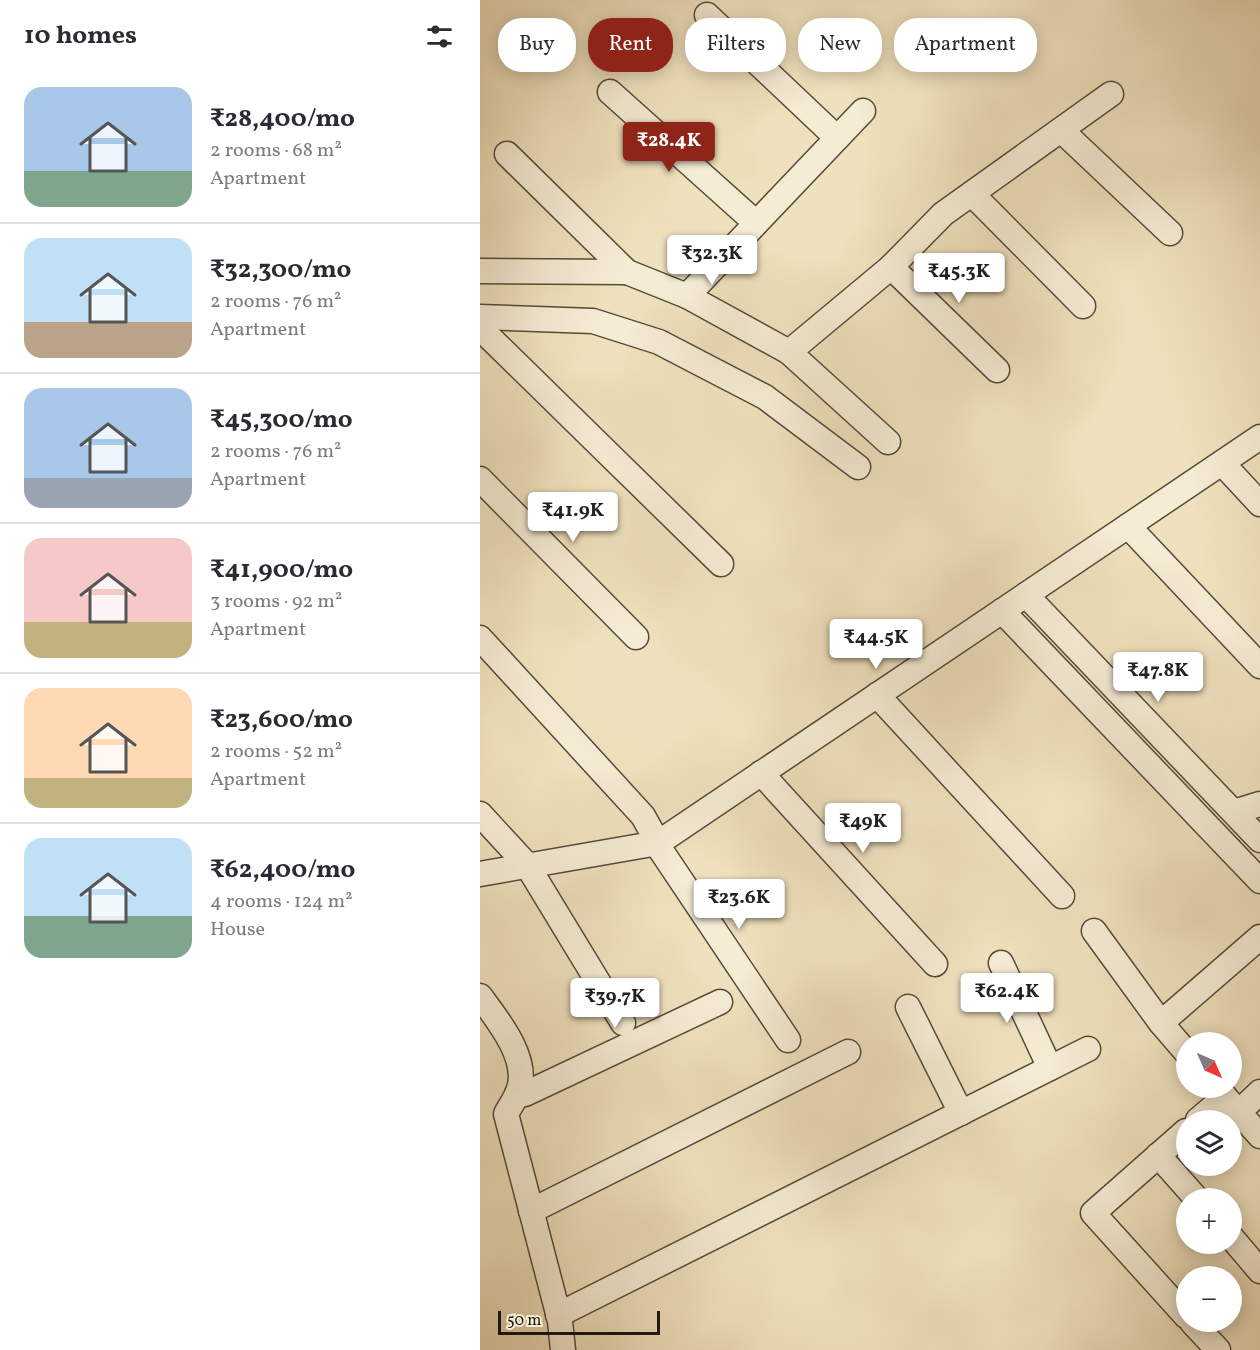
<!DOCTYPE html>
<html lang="en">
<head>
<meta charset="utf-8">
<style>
	:root { --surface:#fff; --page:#f7f7f7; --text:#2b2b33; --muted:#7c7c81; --line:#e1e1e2; --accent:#8f2418 }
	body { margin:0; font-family:Vollkorn,serif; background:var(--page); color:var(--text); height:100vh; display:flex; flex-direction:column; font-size:22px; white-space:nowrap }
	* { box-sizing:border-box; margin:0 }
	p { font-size:20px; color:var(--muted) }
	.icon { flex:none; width:33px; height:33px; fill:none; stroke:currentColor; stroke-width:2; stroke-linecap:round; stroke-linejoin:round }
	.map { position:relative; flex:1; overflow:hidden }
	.details { display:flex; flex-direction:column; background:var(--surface); width:480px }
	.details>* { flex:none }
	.top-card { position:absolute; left:18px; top:18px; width:570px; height:54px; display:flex; gap:12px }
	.needle { width:39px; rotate:135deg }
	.fabs { position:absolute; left:696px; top:1032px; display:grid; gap:12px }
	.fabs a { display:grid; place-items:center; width:66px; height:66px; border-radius:50%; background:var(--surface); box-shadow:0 3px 15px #0003; font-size:30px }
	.scale { position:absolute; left:18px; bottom:15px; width:162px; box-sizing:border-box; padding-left:6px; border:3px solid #23190f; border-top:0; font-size:16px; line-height:21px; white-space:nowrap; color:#23190f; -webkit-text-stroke:4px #f5ecd4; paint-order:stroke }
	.price { position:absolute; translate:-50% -51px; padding:0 14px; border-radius:6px; background:#fff; color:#222; font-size:20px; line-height:39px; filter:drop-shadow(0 2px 3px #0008) }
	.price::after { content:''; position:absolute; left:50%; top:36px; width:18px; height:14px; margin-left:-9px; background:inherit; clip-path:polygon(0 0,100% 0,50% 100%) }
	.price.active { background:var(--accent); color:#fff }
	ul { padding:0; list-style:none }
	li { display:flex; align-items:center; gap:18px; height:150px; padding:0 24px }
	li+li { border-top:2px solid var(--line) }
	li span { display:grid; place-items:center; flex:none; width:168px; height:120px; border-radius:18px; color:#555 }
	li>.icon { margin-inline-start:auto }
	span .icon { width:72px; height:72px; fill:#fffc; stroke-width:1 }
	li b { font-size:26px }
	h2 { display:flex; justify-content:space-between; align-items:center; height:72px; padding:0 24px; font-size:26px }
	.chip { padding:0 21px; border-radius:24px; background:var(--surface); box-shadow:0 3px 15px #0003; font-size:21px; line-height:54px }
	.chip.active { background:var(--accent); color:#fff }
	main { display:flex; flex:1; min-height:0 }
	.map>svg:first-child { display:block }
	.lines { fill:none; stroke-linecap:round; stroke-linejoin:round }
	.street-casing { stroke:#564b3a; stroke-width:27 }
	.street { stroke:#f5ecd4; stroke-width:24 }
</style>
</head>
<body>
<main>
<section class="details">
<h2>10 homes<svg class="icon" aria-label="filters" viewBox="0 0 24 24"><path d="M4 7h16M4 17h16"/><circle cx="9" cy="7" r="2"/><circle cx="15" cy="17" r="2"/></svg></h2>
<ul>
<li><span style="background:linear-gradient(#a9c7e8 70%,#7fa58c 0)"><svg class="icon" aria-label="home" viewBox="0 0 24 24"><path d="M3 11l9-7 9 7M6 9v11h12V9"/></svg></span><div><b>₹28,400/mo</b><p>2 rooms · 68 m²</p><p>Apartment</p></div></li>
<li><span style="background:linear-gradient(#bfe0f5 70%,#b9a48a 0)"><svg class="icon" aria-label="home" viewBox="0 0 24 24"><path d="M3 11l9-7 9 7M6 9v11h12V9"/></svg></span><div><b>₹32,300/mo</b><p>2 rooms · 76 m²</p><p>Apartment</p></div></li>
<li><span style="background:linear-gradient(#a9c7e8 75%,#9aa5b1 0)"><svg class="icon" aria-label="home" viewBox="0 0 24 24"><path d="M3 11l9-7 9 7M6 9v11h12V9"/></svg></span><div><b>₹45,300/mo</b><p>2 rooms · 76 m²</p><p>Apartment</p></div></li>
<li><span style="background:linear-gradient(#f6c9c9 70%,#c2b280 0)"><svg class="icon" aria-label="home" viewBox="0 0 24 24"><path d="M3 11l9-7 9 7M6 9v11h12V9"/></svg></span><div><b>₹41,900/mo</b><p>3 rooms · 92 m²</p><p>Apartment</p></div></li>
<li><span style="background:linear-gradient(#ffd9b3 75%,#c2b280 0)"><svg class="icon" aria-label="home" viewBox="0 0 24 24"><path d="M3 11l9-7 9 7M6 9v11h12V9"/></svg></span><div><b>₹23,600/mo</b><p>2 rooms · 52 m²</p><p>Apartment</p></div></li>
<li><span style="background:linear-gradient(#bfe0f5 65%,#7fa58c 0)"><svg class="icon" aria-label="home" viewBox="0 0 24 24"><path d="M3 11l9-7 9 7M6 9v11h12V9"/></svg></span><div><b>₹62,400/mo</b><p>4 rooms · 124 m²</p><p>House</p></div></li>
</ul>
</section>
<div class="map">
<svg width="780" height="1350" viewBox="0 0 780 1350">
	<rect width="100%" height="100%" fill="#efe1bd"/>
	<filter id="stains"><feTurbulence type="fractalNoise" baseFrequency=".00333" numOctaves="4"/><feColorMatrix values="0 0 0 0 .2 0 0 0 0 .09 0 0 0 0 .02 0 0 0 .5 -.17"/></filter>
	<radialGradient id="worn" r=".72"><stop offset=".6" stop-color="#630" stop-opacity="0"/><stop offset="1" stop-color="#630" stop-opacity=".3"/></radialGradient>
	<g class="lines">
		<defs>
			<g id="street">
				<path d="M227,15L357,138"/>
				<path d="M130,92L276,223"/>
				<path d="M581,130L690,233"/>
				<path d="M27,154L147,272"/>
				<path d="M492,194L603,306"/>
				<path d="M411,267L517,370"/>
				<path d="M0,271L147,272L207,296L309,352L408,442"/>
				<path d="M207,296L383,111"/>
				<path d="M0,317L113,321L179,342L285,397L378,467"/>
				<path d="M0,328L241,564"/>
				<path d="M309,352L411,267L463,214L631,94"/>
				<path d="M742,463L780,504"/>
				<path d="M0,479L156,637"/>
				<path d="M648,526L780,666"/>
				<path d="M546,595L780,840"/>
				<path d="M522,611L780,881"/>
				<path d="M0,638L163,816L178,843"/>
				<path d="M397,695L582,896"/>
				<path d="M281,773L455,964"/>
				<path d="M754,812L780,804"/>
				<path d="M0,814L47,865L143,1023"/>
				<path d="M176,843L308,1040"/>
				<path d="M0,874L178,843L780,437"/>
				<path d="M614,931L681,1023L706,1052"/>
				<path d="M521,963L570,1068"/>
				<path d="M0,996C17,1019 49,1058 39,1089C37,1097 30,1106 26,1114L80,1321L83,1350"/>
				<path d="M428,1007L481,1113"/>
				<path d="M681,1023L780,937"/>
				<path d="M737,1088L780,1136"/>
				<path d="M37,1094H45L240,1002"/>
				<path d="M759,1112L780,1092"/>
				<path d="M718,1120L745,1097"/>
				<path d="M706,1131L613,1213L706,1316"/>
				<path d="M678,1155L716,1198"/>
				<path d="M51,1211L368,1052"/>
				<path d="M752,1238L780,1271"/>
				<path d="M78,1315L608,1049"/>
				<path d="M712,1322L738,1350"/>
			</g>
		</defs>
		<use href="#street" class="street-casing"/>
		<use href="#street" class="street"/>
	</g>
	<rect width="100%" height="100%" filter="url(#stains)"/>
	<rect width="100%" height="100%" fill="url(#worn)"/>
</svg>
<div class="fabs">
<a><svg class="needle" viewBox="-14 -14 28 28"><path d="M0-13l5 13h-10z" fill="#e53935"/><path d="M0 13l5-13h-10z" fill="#7c7c81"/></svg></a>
<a><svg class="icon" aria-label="layers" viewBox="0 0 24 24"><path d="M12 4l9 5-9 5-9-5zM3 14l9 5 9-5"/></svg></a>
<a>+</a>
<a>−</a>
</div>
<div class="scale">50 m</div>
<b class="price active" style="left:189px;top:173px">₹28.4K</b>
<b class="price" style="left:232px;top:286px">₹32.3K</b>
<b class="price" style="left:479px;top:304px">₹45.3K</b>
<b class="price" style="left:93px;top:543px">₹41.9K</b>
<b class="price" style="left:396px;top:670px">₹44.5K</b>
<b class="price" style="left:678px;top:703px">₹47.8K</b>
<b class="price" style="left:383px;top:854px">₹49K</b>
<b class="price" style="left:259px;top:930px">₹23.6K</b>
<b class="price" style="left:527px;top:1024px">₹62.4K</b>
<b class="price" style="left:135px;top:1029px">₹39.7K</b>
<div class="top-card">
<a class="chip">Buy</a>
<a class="chip active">Rent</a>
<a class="chip">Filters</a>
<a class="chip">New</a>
<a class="chip">Apartment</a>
</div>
</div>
</main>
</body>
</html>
